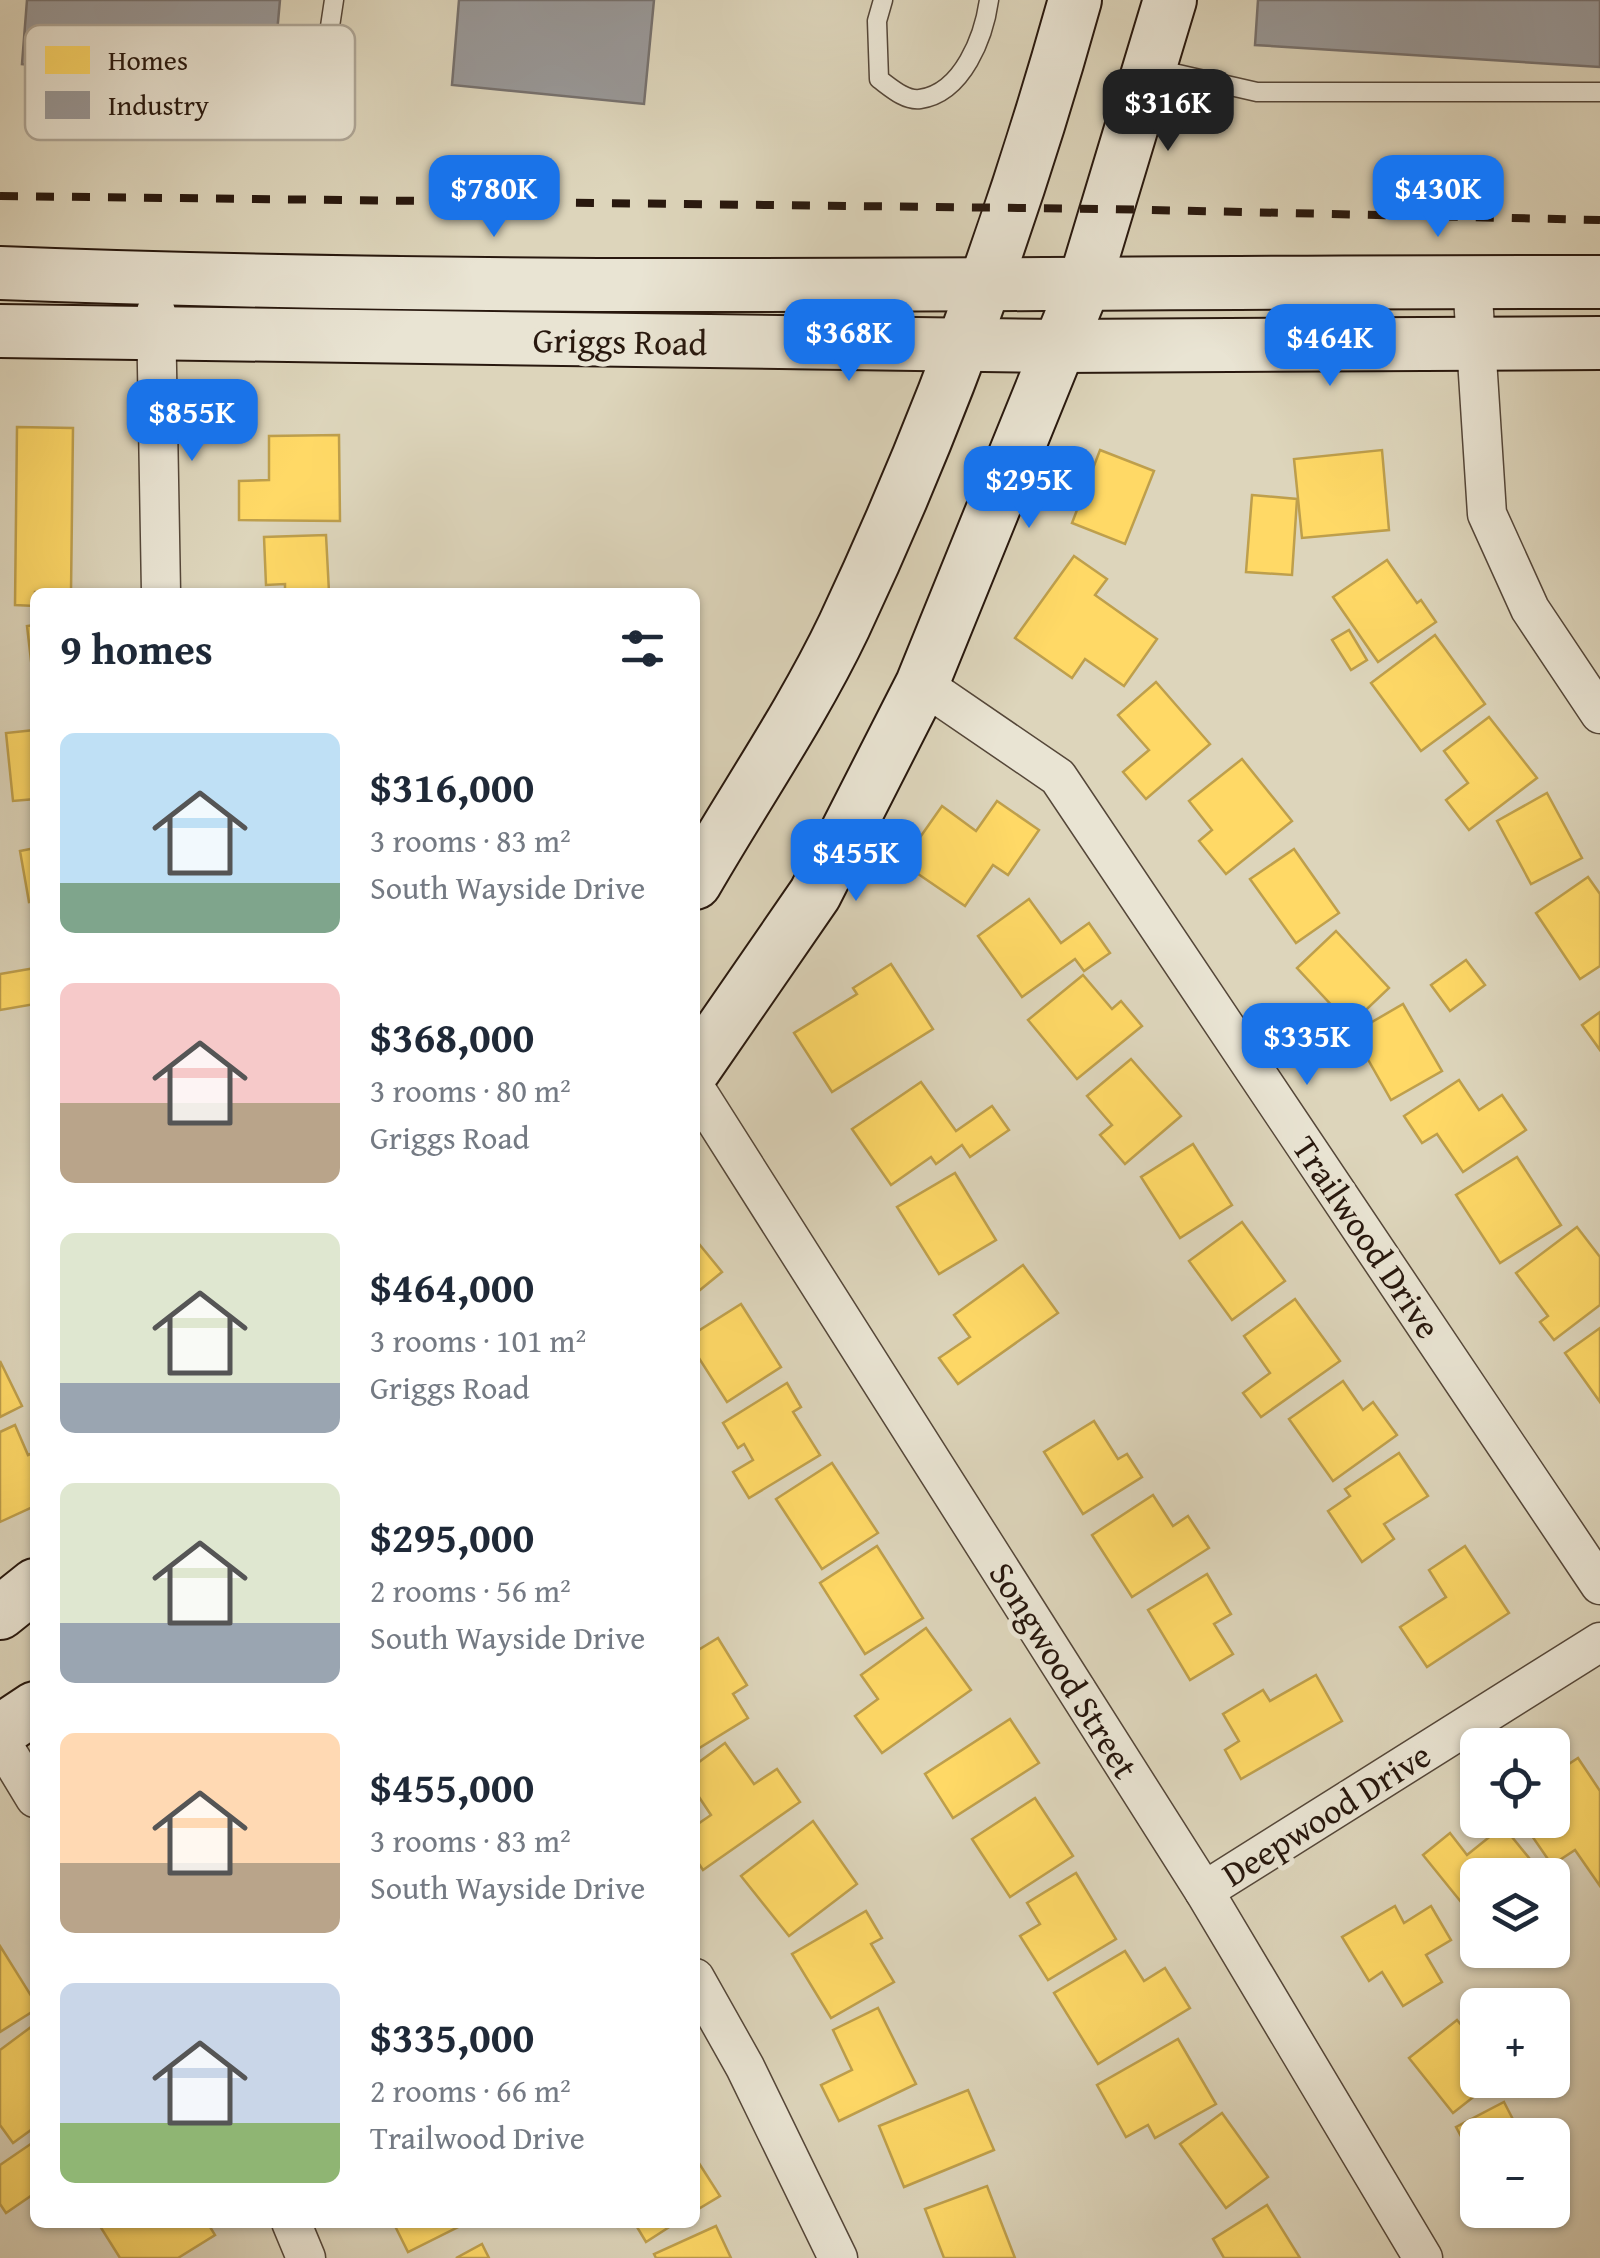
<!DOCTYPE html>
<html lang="en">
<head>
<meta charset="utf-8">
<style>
	:root { --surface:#fff; --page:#f6f6f7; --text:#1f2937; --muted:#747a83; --accent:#1a73e8 }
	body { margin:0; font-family:"Gentium Book Plus",serif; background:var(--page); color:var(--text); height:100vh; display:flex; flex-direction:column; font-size:38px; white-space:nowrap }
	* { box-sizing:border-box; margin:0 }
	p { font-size:32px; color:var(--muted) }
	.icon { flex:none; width:55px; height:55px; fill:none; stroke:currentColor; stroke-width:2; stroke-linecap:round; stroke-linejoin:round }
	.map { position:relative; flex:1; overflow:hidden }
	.drawer { position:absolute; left:30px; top:588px; width:670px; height:1640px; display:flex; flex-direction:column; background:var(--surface); border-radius:15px; box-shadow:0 2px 8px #0004 }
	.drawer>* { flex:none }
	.tools { position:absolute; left:1460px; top:1728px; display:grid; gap:20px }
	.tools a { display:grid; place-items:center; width:110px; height:110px; border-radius:15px; background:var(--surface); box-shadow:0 2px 8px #0004; font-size:50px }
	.price { position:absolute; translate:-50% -85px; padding:0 22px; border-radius:20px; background:var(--accent); color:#fff; font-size:32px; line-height:65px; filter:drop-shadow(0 2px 5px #0008) }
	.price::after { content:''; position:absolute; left:50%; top:60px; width:30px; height:22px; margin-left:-15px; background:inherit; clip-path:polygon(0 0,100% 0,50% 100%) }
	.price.active { background:#222; color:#fff }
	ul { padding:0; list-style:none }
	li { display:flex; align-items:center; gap:30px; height:250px; padding:0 30px }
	li span { display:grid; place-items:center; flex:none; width:280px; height:200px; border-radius:15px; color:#555 }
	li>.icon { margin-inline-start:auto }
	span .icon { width:120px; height:120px; fill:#fffc; stroke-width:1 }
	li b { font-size:42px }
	h2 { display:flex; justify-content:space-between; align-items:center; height:120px; padding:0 30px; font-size:42px }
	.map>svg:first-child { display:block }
	.homes { fill:#ffd966; stroke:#be9f4c; stroke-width:2.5 }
	.industry { fill:#999; stroke:#77726f; stroke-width:2.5 }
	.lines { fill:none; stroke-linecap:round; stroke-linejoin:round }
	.lane-casing { stroke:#554739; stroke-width:21 }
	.street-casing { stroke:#554739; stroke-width:41 }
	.secondary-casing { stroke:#28180e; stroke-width:56 }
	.lane { stroke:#e9e4d3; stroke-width:18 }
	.street { stroke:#e9e4d3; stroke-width:38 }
	.secondary { stroke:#e9e4d3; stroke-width:52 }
	.rail { stroke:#28180e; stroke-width:8; stroke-dasharray:18 18; stroke-linecap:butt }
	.labels { text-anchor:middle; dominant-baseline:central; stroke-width:10; stroke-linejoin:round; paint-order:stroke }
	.street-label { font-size:35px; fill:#28180e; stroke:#e9e4d3 }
	.key { fill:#e9e4d3; stroke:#afa798; stroke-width:2.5 }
	.key-label { font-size:28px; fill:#28180e }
</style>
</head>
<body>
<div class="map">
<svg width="1600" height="2258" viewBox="0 0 1600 2258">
	<rect width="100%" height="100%" fill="#ddd5bb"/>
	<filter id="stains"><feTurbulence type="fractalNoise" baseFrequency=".002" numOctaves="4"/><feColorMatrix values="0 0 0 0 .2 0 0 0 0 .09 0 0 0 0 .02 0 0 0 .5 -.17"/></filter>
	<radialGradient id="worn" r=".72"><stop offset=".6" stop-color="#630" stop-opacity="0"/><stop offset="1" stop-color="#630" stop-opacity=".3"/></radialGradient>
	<g class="homes">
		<path d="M17,427L73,428L71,592H35V606L15,605Z"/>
		<path d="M339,435L340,521L239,520V481L269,480V436Z"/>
		<path d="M1100,450L1154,471L1125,544L1072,523Z"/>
		<path d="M1382,450L1389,530L1302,538L1294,459Z"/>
		<path d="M1252,495L1297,499L1292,575L1246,572Z"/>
		<path d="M326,535L329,592H285V584L266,585L264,537Z"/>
		<path d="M1074,556L1107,579L1095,595L1157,639L1124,686L1085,659L1072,678L1015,638Z"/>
		<path d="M1387,560L1417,603L1421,600L1436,622L1378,662L1333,597Z"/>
		<path d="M35,625V695L27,626Z"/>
		<path d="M1349,630L1367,660L1351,670L1332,640Z"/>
		<path d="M1435,635L1485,704L1421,751L1371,683Z"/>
		<path d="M1156,682L1210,744L1146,799L1123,772L1149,750L1118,715Z"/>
		<path d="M1489,717L1537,778L1469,830L1446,800L1468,783L1444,751Z"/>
		<path d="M35,730V799L13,801L6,733Z"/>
		<path d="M1242,759L1292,821L1226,874L1199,841L1212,830L1189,801Z"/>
		<path d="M1547,793L1582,858L1531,884L1497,821Z"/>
		<path d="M997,801L1039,830L1008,875L993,865L965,906L902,863L942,806L976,831Z"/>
		<path d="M35,848V901L29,902L20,851Z"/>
		<path d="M1294,849L1339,913L1296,943L1250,879Z"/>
		<path d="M1588,877L1600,894V966L1580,979L1536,913Z"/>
		<path d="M1029,899L1061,943L1089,923L1110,953L1084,971L1075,959L1022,997L978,936Z"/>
		<path d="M1336,931L1389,988L1350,1025L1297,968Z"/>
		<path d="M1466,960L1485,985L1450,1011L1431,985Z"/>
		<path d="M891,964L933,1029L832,1092L794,1033L857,994L853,988Z"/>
		<path d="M35,968V1004L0,1010V974Z"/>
		<path d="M1083,975L1112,1009L1121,1001L1142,1026L1077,1079L1028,1020Z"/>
		<path d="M1403,1004L1442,1071L1391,1100L1353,1033Z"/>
		<path d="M1600,1012V1050L1582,1025Z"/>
		<path d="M1131,1059L1181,1116L1125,1164L1100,1135L1112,1125L1087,1096Z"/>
		<path d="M1459,1080L1479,1110L1502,1095L1526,1130L1463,1172L1437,1134L1422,1143L1404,1116Z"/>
		<path d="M921,1082L956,1131L992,1106L1009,1130L970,1157L962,1145L936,1164L931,1157L891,1185L852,1129Z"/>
		<path d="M1193,1144L1232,1205L1180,1238L1141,1177Z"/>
		<path d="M1517,1157L1561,1225L1500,1263L1456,1195Z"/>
		<path d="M955,1173L996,1240L939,1274L897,1207Z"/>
		<path d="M1242,1222L1285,1281L1232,1320L1189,1261Z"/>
		<path d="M1577,1227L1600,1257V1305L1554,1340L1540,1322L1548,1316L1516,1273Z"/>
		<path d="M695,1239L722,1272L695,1294Z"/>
		<path d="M1023,1265L1058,1313L958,1384L939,1358L970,1337L954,1315Z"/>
		<path d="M1295,1299L1340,1361L1261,1417L1243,1393L1270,1373L1244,1336Z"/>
		<path d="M741,1304L781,1367L727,1402L695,1352V1333Z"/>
		<path d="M1600,1328V1402L1565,1353Z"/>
		<path d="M0,1361L22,1406L0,1417Z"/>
		<path d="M1343,1381L1363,1410L1373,1402L1397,1435L1333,1481L1289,1419Z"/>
		<path d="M787,1383L801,1407L793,1412L820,1455L749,1498L733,1472L753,1460L744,1444L738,1448L723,1423Z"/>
		<path d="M1094,1421L1118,1459L1127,1454L1142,1477L1083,1514L1044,1452Z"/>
		<path d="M15,1425L28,1455L35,1452V1506L0,1522V1432Z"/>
		<path d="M1399,1453L1428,1496L1384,1524L1394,1539L1362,1562L1328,1511L1350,1496L1345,1489Z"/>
		<path d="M832,1463L878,1533L822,1569L776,1499Z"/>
		<path d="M1153,1495L1173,1526L1188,1516L1209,1548L1132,1597L1092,1535Z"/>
		<path d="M877,1546L923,1618L865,1654L820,1583Z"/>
		<path d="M1465,1546L1509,1613L1427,1667L1400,1627L1446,1597L1429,1570Z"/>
		<path d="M1207,1574L1231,1614L1214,1624L1233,1654L1190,1680L1148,1610Z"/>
		<path d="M926,1628L971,1690L882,1753L855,1716L878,1699L861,1675Z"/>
		<path d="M718,1638L747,1685L733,1694L748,1718L696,1750L695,1652Z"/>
		<path d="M1316,1675L1342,1721L1241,1779L1225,1750L1239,1741L1223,1714L1263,1690L1270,1701Z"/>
		<path d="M1010,1719L1039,1763L953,1818L925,1774Z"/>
		<path d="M725,1743L754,1784L777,1769L800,1802L703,1870L695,1858V1826L711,1815L695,1791V1765Z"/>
		<path d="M1578,1758L1600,1791V1886L1575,1850L1552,1865L1521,1820H1552V1775Z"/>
		<path d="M1035,1798L1073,1856L1010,1897L972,1839Z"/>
		<path d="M813,1821L857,1884L789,1936L741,1876Z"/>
		<path d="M1503,1826L1543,1875H1478V1923L1423,1855L1450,1833L1467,1855Z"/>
		<path d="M1076,1873L1116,1939L1048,1980L1020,1936L1040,1924L1027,1903Z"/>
		<path d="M1395,1906L1404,1923L1431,1906L1451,1940L1426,1955L1442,1982L1403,2006L1382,1972L1369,1981L1342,1937Z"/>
		<path d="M866,1911L882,1938L871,1944L894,1982L831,2018L792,1954Z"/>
		<path d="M0,1946L35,2002V2010L0,2032Z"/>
		<path d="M1125,1951L1144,1981L1165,1968L1190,2008L1098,2064L1054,1993Z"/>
		<path d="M878,2008L916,2084L839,2121L821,2085L852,2070L833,2030Z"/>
		<path d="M1457,2020L1478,2045V2080H1495L1453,2113L1409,2058Z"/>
		<path d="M35,2024V2127L13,2143L0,2125V2050Z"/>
		<path d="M1178,2039L1216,2104L1155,2138L1148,2125L1126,2137L1097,2085Z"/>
		<path d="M968,2090L994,2150L904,2187L879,2126Z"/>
		<path d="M1504,2102L1521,2135H1478V2168L1456,2127Z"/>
		<path d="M1222,2113L1268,2177L1226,2208L1180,2144Z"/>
		<path d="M35,2141V2193L6,2213L0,2204V2165Z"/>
		<path d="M695,2157L720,2196L695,2211Z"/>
		<path d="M987,2186L1015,2258H944L925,2209Z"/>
		<path d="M1267,2205L1300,2258H1224L1213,2239Z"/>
		<path d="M207,2222L215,2235L178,2258H120L98,2223Z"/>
		<path d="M393,2222H461L462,2225L408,2252Z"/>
		<path d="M634,2222H677L646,2242Z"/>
		<path d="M716,2226L731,2258H656L654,2254Z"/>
		<path d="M482,2244L489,2258H456Z"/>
	</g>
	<g class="industry">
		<path d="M27,0H280L272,88L22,64Z"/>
		<path d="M459,0H654L644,104L452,85Z"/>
		<path d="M1258,0H1600V67L1255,45Z"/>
	</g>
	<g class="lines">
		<defs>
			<g id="lane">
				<path d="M883,0L877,21L879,79C890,87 905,101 920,99C963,93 984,36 989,0"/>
				<path d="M326,53L334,0"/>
				<path d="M1156,69L1257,92H1600"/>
			</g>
			<g id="street">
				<path d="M1472,281L1487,514L1530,609L1600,714"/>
				<path d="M156,312L161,592"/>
				<path d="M922,684L1058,777L1600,1585"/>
				<path d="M695,1088L1204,1891L1423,2258"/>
				<path d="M0,1740L35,1798"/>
				<path d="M1204,1891L1600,1642"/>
				<path d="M695,1978L745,2067L838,2258"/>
				<path d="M291,2222L306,2258"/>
			</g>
			<g id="secondary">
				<path d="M0,273C533,294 1067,281 1600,282"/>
				<path d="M0,331L1059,346L1600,343"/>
				<path d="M695,883C744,798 802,714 844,626C939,424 1015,215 1075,0"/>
				<path d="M695,1068L815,894L922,684L1084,285L1170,0"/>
				<path d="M0,1613L35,1585"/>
				<path d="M0,1731L35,1708"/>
			</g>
		</defs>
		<use href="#lane" class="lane-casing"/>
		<use href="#street" class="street-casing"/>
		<use href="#secondary" class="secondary-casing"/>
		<use href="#lane" class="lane"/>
		<use href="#street" class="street"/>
		<use href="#secondary" class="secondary"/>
		<path class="rail" d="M0,196L1108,209L1600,220"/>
	</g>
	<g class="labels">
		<g class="street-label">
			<text transform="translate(620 341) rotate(1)">Griggs Road</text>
			<text transform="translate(1367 1237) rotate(56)">Trailwood Drive</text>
			<text transform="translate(1064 1670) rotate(58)">Songwood Street</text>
			<text transform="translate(1326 1814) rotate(-32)">Deepwood Drive</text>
		</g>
	</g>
	<rect x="25" y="25" width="330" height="115" rx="15" class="key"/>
	<rect x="45" y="46" width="45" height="28" fill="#ffd966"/>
	<rect x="45" y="91" width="45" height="28" fill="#999"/>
	<g class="key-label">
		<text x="108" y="70">Homes</text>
		<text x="108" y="115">Industry</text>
	</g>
	<rect width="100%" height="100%" filter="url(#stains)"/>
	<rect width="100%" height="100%" fill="url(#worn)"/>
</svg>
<div class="tools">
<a><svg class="icon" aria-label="locate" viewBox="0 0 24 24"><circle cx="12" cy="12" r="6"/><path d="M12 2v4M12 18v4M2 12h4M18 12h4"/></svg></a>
<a><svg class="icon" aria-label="layers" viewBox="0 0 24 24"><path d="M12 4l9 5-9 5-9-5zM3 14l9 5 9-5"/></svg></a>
<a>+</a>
<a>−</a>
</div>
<b class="price active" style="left:1168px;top:154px">$316K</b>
<b class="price" style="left:494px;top:240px">$780K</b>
<b class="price" style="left:1438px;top:240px">$430K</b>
<b class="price" style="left:849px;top:384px">$368K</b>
<b class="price" style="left:1330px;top:389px">$464K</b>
<b class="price" style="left:192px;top:464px">$855K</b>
<b class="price" style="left:1029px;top:531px">$295K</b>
<b class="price" style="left:856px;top:904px">$455K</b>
<b class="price" style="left:1307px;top:1088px">$335K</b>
<section class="drawer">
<h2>9 homes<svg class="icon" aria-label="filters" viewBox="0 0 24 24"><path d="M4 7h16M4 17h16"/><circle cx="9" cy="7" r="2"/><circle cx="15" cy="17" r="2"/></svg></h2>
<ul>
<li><span style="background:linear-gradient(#bfe0f5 75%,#7fa58c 0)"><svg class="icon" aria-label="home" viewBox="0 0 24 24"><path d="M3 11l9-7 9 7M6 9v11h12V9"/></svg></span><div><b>$316,000</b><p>3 rooms · 83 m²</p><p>South Wayside Drive</p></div></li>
<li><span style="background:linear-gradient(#f6c9c9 60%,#b9a48a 0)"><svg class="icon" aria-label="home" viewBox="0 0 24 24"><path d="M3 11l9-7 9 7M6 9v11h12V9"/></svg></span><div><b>$368,000</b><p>3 rooms · 80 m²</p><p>Griggs Road</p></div></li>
<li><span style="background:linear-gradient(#dfe7d0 75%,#9aa5b1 0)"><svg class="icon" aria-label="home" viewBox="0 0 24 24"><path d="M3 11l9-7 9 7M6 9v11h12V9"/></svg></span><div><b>$464,000</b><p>3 rooms · 101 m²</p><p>Griggs Road</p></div></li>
<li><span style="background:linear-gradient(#dfe7d0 70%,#9aa5b1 0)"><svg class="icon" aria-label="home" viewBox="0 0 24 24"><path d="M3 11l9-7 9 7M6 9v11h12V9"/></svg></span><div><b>$295,000</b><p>2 rooms · 56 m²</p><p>South Wayside Drive</p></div></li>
<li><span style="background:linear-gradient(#ffd9b3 65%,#b9a48a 0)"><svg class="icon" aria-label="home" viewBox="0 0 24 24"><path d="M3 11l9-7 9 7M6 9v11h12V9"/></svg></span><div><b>$455,000</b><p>3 rooms · 83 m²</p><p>South Wayside Drive</p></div></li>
<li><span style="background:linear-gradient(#c9d6e8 70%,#8fb573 0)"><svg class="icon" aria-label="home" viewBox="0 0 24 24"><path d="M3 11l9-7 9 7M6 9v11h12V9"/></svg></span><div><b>$335,000</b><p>2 rooms · 66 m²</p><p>Trailwood Drive</p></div></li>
</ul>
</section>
</div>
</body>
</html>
